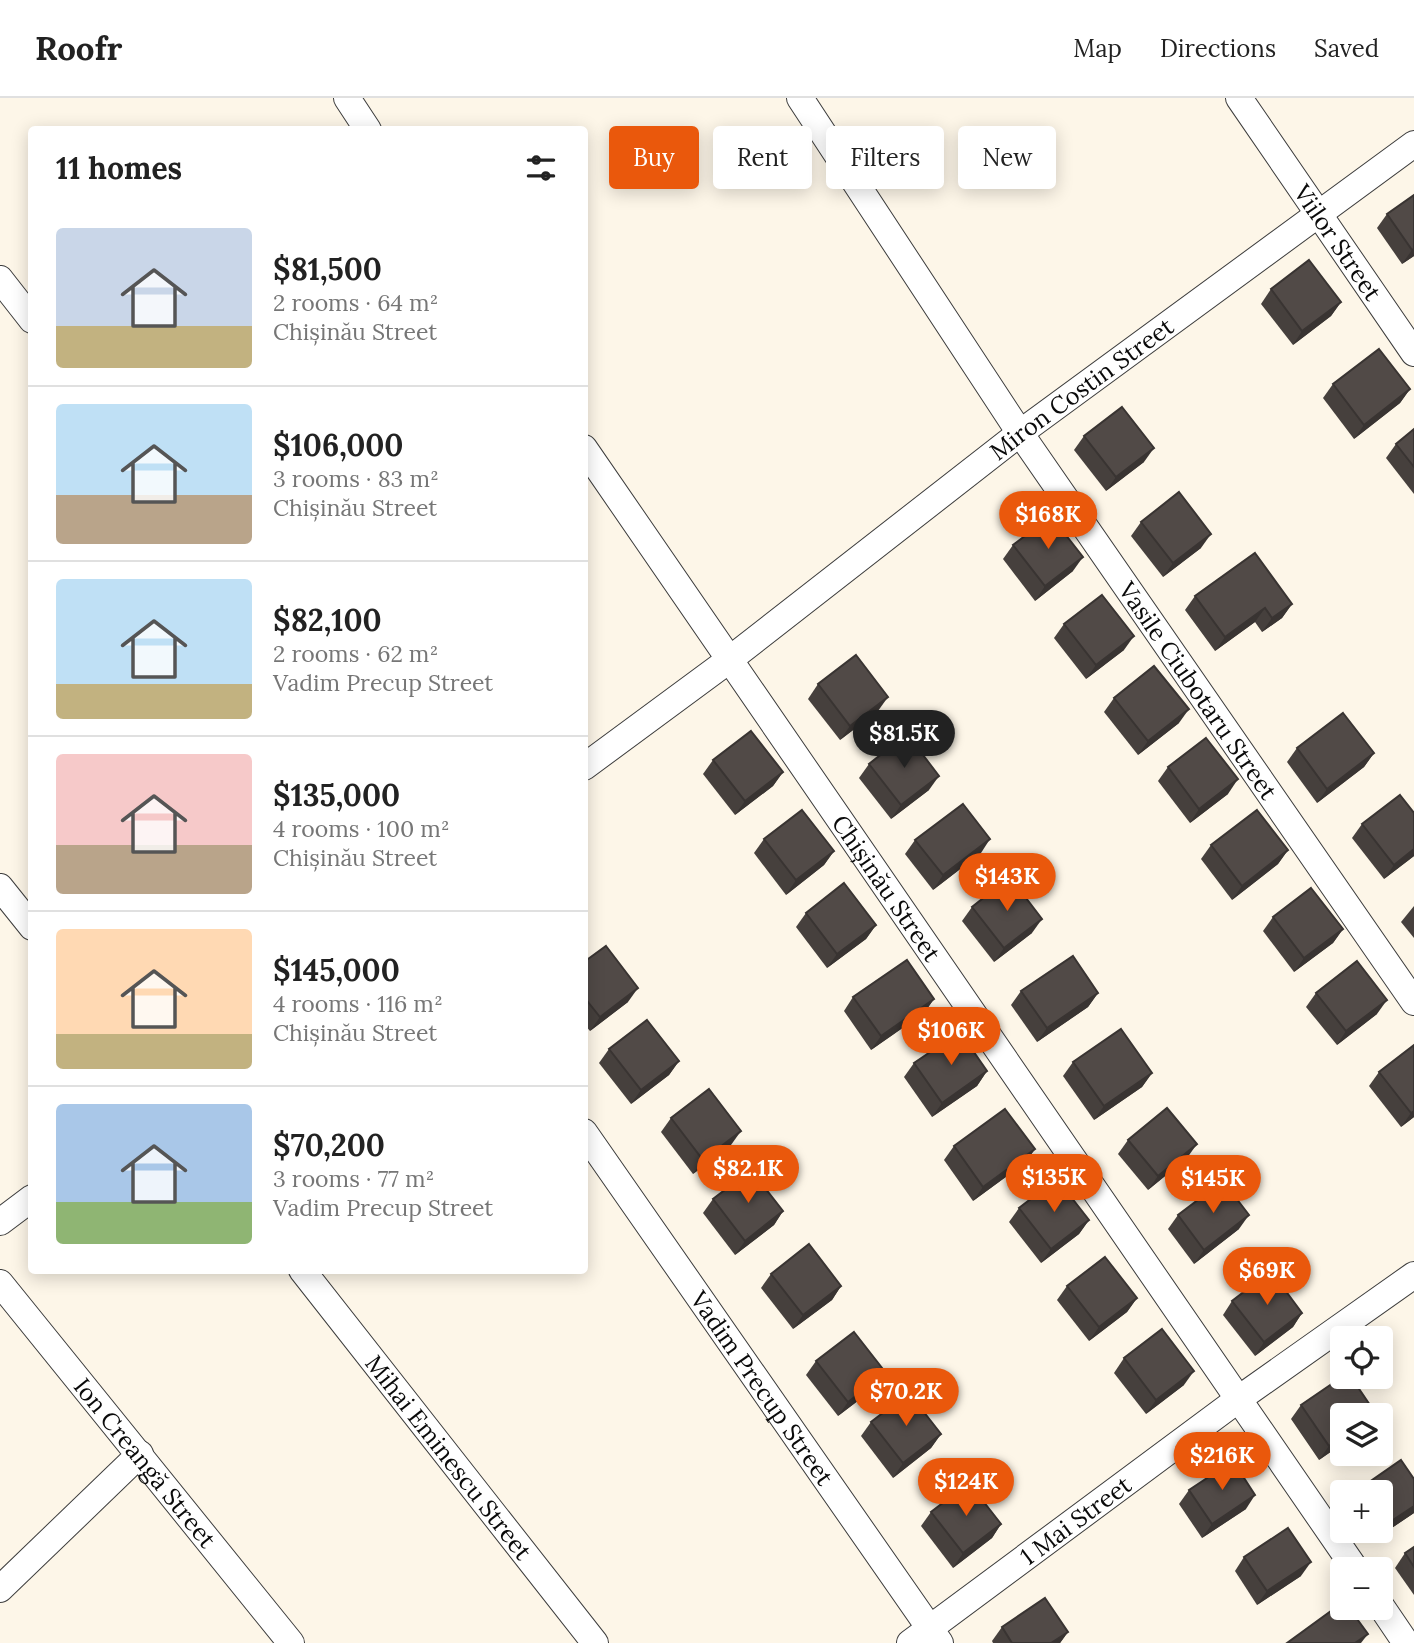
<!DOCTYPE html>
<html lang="en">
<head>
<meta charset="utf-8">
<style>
	:root { --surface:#fff; --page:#f2f2f2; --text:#222; --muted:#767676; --line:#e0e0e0; --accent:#ea580c }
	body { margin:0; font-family:Lora,serif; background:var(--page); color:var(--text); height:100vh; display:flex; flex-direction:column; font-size:26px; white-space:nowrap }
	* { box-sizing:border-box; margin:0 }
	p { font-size:23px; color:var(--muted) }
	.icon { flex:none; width:38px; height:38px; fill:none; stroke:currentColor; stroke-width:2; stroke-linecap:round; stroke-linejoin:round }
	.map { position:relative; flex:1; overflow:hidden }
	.drawer { position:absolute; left:28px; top:28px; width:560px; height:1148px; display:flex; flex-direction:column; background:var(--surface); border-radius:7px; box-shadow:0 4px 18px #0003 }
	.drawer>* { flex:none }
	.guide { position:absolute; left:609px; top:28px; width:665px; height:63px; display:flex; gap:14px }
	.controls { position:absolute; left:1330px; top:1228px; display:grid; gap:14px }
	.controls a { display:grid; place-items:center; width:63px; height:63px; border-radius:7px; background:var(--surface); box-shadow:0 4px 18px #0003; font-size:35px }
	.price { position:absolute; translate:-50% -60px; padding:0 16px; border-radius:24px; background:var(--accent); color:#fff; font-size:23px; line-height:46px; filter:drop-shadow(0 2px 4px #0008) }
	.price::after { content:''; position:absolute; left:50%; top:42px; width:21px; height:16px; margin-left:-10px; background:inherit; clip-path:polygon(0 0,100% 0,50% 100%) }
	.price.on { background:#222; color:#fff }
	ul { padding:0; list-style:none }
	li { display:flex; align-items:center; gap:21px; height:175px; padding:0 28px }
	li+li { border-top:2px solid var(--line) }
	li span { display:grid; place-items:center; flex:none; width:196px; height:140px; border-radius:7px; color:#555 }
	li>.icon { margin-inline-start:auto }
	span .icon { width:84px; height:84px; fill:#fffc; stroke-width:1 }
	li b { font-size:30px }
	h2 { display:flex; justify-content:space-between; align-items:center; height:84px; padding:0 28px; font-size:30px }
	.tag { padding:0 24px; border-radius:7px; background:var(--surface); box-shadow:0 4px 18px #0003; font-size:24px; line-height:63px }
	.tag.on { background:var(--accent); color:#fff }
	header { display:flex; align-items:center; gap:42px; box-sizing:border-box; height:98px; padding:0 35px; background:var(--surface); border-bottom:2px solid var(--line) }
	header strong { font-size:33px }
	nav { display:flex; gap:38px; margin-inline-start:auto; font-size:24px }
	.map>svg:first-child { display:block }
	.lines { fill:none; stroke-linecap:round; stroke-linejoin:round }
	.street-casing { stroke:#3d3d3d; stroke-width:28 }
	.street { stroke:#fff; stroke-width:26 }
	.wall { fill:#46403d }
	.shaded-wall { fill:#393432 }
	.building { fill:#514a47; stroke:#393432; stroke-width:2 }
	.labels { text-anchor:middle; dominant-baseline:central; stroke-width:7; stroke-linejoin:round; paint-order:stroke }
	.street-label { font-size:24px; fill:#0a0a0a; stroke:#fff }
</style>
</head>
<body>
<header>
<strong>Roofr</strong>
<nav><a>Map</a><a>Directions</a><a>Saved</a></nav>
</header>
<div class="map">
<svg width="1414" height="1545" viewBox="0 0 1414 1545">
	<rect width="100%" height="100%" fill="#fdf6e8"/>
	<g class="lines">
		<defs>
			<g id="street">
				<path d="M347,0L368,32"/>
				<path id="s1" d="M800,0L1020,335L1414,904"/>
				<path id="s2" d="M1239,0L1414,255"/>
				<path d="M0,181L32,222"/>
				<path id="s3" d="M584,350L1356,1472"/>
				<path id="s4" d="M584,669L729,562L1020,335L1414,46"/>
				<path d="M0,789L32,829"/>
				<path id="s5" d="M584,1034L940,1545"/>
				<path d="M0,1124L32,1100"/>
				<path id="s6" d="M302,1172L595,1545"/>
				<path id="s7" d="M0,1185L291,1545"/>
				<path d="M0,1491L140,1356"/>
				<path d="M1381,1508L1406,1545"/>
				<path id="s8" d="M910,1545L1240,1300L1414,1177"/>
			</g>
		</defs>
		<use href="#street" class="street-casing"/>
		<use href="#street" class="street"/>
	</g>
	<g class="wall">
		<path d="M1414,97V158L1402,166L1377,130L1387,116Z"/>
		<path d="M1271,191L1341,204L1331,218L1293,247L1261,206Z"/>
		<path d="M1333,286L1410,291L1400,305L1354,341L1323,300Z"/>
		<path d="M1414,331V396L1386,360L1396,346Z"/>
		<path d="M1084,338L1144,364L1106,393L1074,352Z"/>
		<path d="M1141,424L1201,450L1163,479L1131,438Z"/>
		<path d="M1013,447L1073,473L1035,503L1003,461Z"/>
		<path d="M1195,498L1292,506L1282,520L1262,534L1255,524L1215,553L1185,512Z"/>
		<path d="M1064,526L1124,552L1086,581L1054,540Z"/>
		<path d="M818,586L878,613L840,642L808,601Z"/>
		<path d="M1114,600L1179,625L1138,657L1104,614Z"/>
		<path d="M1297,650L1374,655L1364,669L1317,705L1287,664Z"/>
		<path d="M713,662L783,674L773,688L735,717L703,676Z"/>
		<path d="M869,666L929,692L891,721L859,680Z"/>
		<path d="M1168,669L1228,696L1190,725L1158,683Z"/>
		<path d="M1362,726L1414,758L1384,781L1352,740Z"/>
		<path d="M764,741L834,753L824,767L786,797L754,755Z"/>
		<path d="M915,742L981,755L933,792L905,756Z"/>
		<path d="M1211,747L1288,752L1278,766L1232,802L1201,761Z"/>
		<path d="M1414,808V840L1401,824Z"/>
		<path d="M972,809L1032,835L994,864L962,823Z"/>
		<path d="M806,815L876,827L866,841L827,870L796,829Z"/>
		<path d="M1273,819L1343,831L1333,845L1294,874L1263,833Z"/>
		<path d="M584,864L628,904L590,933L584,926Z"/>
		<path d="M1021,893L1098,895L1088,909L1037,944L1011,907Z"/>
		<path d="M1316,895L1377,916L1337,947L1306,909Z"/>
		<path d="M853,899L934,901L924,915L871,952L844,913Z"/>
		<path d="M1414,947V1019L1401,1029L1369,988L1379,974Z"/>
		<path d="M609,951L679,963L669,977L631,1006L599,965Z"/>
		<path d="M1073,964L1152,975L1142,989L1094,1022L1063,978Z"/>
		<path d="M914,965L987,973L977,988L932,1019L904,979Z"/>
		<path d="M671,1020L731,1047L693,1076L661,1034Z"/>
		<path d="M1128,1042L1187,1060L1148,1092L1118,1056Z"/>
		<path d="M954,1048L1035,1051L1025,1065L973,1103L944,1062Z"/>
		<path d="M713,1101L783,1113L774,1127L735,1157L703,1115Z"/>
		<path d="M1019,1110L1089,1122L1079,1136L1041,1165L1009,1124Z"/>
		<path d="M1178,1117L1239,1131L1194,1166L1168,1131Z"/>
		<path d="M771,1176L841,1188L832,1202L793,1231L761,1190Z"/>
		<path d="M1067,1188L1137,1200L1127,1214L1089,1243L1057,1202Z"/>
		<path d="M1232,1203L1302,1215L1293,1229L1255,1258L1223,1217Z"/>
		<path d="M1124,1260L1184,1287L1146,1316L1114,1275Z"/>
		<path d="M816,1263L886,1275L876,1289L838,1318L806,1277Z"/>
		<path d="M1301,1307L1376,1316L1375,1318H1342V1346L1319,1362L1291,1321Z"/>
		<path d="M871,1324L941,1336L931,1350L893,1380L861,1338Z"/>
		<path d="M1401,1362L1414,1381V1415L1371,1444L1363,1433H1381V1395H1354Z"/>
		<path d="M1189,1392L1246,1411L1202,1440L1179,1406Z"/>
		<path d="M931,1414L1001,1426L992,1440L953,1470L921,1428Z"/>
		<path d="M1414,1449V1497L1395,1470L1405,1455Z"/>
		<path d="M1244,1459L1301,1478L1257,1507L1235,1473Z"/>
		<path d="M1002,1529L1068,1534L1060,1545H993L992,1543Z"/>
	</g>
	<g class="shaded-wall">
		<path d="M1414,151V158L1402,166L1412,152Z"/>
		<path d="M1341,204L1331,218L1293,247L1302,233Z"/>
		<path d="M1410,291L1400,305L1354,341L1364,327Z"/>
		<path d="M1154,350L1144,364L1106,393L1116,379Z"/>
		<path d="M1211,436L1201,450L1163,479L1173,465Z"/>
		<path d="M1083,459L1073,473L1035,503L1045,488Z"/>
		<path d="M1292,506L1282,520L1262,534L1272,520Z"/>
		<path d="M1265,510L1255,524L1215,553L1225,539Z"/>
		<path d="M1134,538L1124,552L1086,581L1096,567Z"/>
		<path d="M888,599L878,613L840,642L850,628Z"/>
		<path d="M1189,611L1179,625L1138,657L1148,643Z"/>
		<path d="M1374,655L1364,669L1317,705L1327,691Z"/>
		<path d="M783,674L773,688L735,717L745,703Z"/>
		<path d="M939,678L929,692L891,721L901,707Z"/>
		<path d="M1238,681L1228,696L1190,725L1199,711Z"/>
		<path d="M990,741L981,755L933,792L943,777Z"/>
		<path d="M1414,751V758L1384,781L1394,767Z"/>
		<path d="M1288,752L1278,766L1232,802L1242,788Z"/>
		<path d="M834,753L824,767L786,797L796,782Z"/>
		<path d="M1042,821L1032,835L994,864L1004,850Z"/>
		<path d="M876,827L866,841L827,870L837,856Z"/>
		<path d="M1343,831L1333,845L1294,874L1304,860Z"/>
		<path d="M638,890L628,904L590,933L600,919Z"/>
		<path d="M1098,895L1088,909L1037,944L1047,930Z"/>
		<path d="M934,901L924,915L871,952L881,938Z"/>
		<path d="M1387,902L1377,916L1337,947L1346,933Z"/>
		<path d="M679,963L669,977L631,1006L641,992Z"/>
		<path d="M987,973L977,988L932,1019L942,1005Z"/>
		<path d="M1152,975L1142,989L1094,1022L1104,1008Z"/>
		<path d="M1414,1013V1019L1401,1029L1411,1015Z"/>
		<path d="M741,1033L731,1047L693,1076L703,1062Z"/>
		<path d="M1197,1046L1187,1060L1148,1092L1158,1078Z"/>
		<path d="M1035,1051L1025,1065L973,1103L983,1089Z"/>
		<path d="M783,1113L774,1127L735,1157L745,1143Z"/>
		<path d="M1249,1117L1239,1131L1194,1166L1204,1152Z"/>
		<path d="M1089,1122L1079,1136L1041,1165L1051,1151Z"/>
		<path d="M841,1188L832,1202L793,1231L803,1217Z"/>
		<path d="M1137,1200L1127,1214L1089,1243L1099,1229Z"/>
		<path d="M1302,1215L1293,1229L1255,1258L1264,1244Z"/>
		<path d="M1194,1273L1184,1287L1146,1316L1156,1302Z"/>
		<path d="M886,1275L876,1289L838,1318L848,1304Z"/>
		<path d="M941,1336L931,1350L893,1380L903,1365Z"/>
		<path d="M1342,1339V1346L1319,1362L1329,1348Z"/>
		<path d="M1255,1397L1246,1411L1202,1440L1212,1426Z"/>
		<path d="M1414,1408V1415L1371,1444L1379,1433H1381V1430Z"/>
		<path d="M1001,1426L992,1440L953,1470L963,1455Z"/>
		<path d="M1311,1464L1301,1478L1257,1507L1267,1493Z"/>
		<path d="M1068,1534L1060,1545H1051Z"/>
		<path d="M1368,1536L1361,1545H1355Z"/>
	</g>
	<g class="building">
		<path d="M1414,97V151L1412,152L1387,116Z"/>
		<path d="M1309,162L1341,204L1302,233L1271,191Z"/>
		<path d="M1379,251L1410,291L1364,327L1333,286Z"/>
		<path d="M1122,309L1154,350L1116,379L1084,338Z"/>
		<path d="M1414,331V369L1396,346Z"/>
		<path d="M1179,394L1211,436L1173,465L1141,424Z"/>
		<path d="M1051,418L1083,459L1045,488L1013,447Z"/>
		<path d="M1255,455L1292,506L1272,520L1265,510L1225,539L1195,498Z"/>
		<path d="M1102,497L1134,538L1096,567L1064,526Z"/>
		<path d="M856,557L888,599L850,628L818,586Z"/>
		<path d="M1154,568L1189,611L1148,643L1114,600Z"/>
		<path d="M1343,615L1374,655L1327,691L1297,650Z"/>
		<path d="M751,633L783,674L745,703L713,662Z"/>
		<path d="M907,636L939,678L901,707L869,666Z"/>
		<path d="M1206,640L1238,681L1199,711L1168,669Z"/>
		<path d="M1400,697L1414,715V751L1394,767L1362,726Z"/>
		<path d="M963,706L990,741L943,777L915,742Z"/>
		<path d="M802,712L834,753L796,782L764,741Z"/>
		<path d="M1257,712L1288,752L1242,788L1211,747Z"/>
		<path d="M1010,779L1042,821L1004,850L972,809Z"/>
		<path d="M844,785L876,827L837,856L806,815Z"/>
		<path d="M1311,790L1343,831L1304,860L1273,819Z"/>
		<path d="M606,848L638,890L600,919L584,899V864Z"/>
		<path d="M1073,858L1098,895L1047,930L1021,893Z"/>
		<path d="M907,862L934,901L881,938L853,899Z"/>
		<path d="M1357,863L1387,902L1346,933L1316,895Z"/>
		<path d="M647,922L679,963L641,992L609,951Z"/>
		<path d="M1121,931L1152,975L1104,1008L1073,964Z"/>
		<path d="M960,934L987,973L942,1005L914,965Z"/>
		<path d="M1414,947V1013L1411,1015L1379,974Z"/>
		<path d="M709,991L741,1033L703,1062L671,1020Z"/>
		<path d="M1167,1010L1197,1046L1158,1078L1128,1042Z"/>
		<path d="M1005,1011L1035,1051L983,1089L954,1048Z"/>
		<path d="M751,1072L783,1113L745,1143L713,1101Z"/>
		<path d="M1057,1081L1089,1122L1051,1151L1019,1110Z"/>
		<path d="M1223,1083L1249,1117L1204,1152L1178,1117Z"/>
		<path d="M809,1146L841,1188L803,1217L771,1176Z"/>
		<path d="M1105,1159L1137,1200L1099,1229L1067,1188Z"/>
		<path d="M1271,1173L1302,1215L1264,1244L1232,1203Z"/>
		<path d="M1162,1231L1194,1273L1156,1302L1124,1260Z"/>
		<path d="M854,1234L886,1275L848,1304L816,1263Z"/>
		<path d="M1342,1279H1351L1376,1316L1373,1318H1342V1339L1329,1348L1301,1307Z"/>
		<path d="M909,1295L941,1336L903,1365L871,1324Z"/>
		<path d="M1401,1362L1414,1381V1408L1381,1430V1395H1356L1355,1394Z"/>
		<path d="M1233,1363L1255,1397L1212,1426L1189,1392Z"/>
		<path d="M969,1385L1001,1426L963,1455L931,1414Z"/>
		<path d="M1288,1430L1311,1464L1267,1493L1244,1459Z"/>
		<path d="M1414,1449V1469L1405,1455Z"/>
		<path d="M1045,1500L1068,1534L1051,1545H1012L1002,1529Z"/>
		<path d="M1342,1505V1510H1349L1368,1536L1355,1545H1287Z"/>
	</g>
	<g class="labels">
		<g class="street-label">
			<text stroke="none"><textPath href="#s2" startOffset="175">Viilor Street</textPath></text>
			<text stroke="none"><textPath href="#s4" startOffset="625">Miron Costin Street</textPath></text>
			<text stroke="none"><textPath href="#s1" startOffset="714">Vasile Ciubotaru Street</textPath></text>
			<text stroke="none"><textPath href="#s3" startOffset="534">Chișinău Street</textPath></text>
			<text stroke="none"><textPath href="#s5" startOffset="312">Vadim Precup Street</textPath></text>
			<text stroke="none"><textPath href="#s6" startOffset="238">Mihai Eminescu Street</textPath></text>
			<text stroke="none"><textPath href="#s7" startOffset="231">Ion Creangă Street</textPath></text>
			<text stroke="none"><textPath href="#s8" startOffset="206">1 Mai Street</textPath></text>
		</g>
	</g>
</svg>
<div class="controls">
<a><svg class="icon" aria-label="locate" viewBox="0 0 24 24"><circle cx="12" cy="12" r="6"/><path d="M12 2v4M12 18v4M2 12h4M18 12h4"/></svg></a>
<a><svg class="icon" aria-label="layers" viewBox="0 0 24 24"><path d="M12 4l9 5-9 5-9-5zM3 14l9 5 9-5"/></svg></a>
<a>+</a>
<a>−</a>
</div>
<b class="price" style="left:1048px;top:453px">$168K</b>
<b class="price on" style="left:904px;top:672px">$81.5K</b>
<b class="price" style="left:1007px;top:815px">$143K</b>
<b class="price" style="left:951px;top:969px">$106K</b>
<b class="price" style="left:748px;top:1107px">$82.1K</b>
<b class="price" style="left:1054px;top:1116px">$135K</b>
<b class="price" style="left:1213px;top:1117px">$145K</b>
<b class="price" style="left:1267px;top:1209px">$69K</b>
<b class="price" style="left:906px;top:1330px">$70.2K</b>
<b class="price" style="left:1222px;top:1394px">$216K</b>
<b class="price" style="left:966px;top:1420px">$124K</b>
<div class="guide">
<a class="tag on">Buy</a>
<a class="tag">Rent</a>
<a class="tag">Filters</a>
<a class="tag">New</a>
</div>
<section class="drawer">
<h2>11 homes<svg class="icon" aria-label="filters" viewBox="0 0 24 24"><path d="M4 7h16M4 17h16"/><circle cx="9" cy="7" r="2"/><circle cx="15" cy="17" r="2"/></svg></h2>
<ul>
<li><span style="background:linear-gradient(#c9d6e8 70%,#c2b280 0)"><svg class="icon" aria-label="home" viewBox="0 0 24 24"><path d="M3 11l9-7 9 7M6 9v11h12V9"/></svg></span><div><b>$81,500</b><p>2 rooms · 64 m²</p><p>Chișinău Street</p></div></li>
<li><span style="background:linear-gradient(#bfe0f5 65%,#b9a48a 0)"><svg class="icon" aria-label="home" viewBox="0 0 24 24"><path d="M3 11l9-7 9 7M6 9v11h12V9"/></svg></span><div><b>$106,000</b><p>3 rooms · 83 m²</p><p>Chișinău Street</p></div></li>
<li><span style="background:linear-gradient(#bfe0f5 75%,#c2b280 0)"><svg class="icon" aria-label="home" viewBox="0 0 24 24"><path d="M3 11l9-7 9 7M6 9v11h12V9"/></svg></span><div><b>$82,100</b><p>2 rooms · 62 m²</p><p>Vadim Precup Street</p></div></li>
<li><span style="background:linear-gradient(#f6c9c9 65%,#b9a48a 0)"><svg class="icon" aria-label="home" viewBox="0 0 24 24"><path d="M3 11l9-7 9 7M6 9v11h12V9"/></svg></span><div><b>$135,000</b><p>4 rooms · 100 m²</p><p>Chișinău Street</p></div></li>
<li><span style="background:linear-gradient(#ffd9b3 75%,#c2b280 0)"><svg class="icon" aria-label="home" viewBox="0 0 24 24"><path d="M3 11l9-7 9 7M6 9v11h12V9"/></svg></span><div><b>$145,000</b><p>4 rooms · 116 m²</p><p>Chișinău Street</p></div></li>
<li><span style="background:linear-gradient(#a9c7e8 70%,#8fb573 0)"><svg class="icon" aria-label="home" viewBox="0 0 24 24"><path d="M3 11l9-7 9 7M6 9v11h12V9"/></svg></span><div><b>$70,200</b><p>3 rooms · 77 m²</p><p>Vadim Precup Street</p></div></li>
</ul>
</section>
</div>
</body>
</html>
